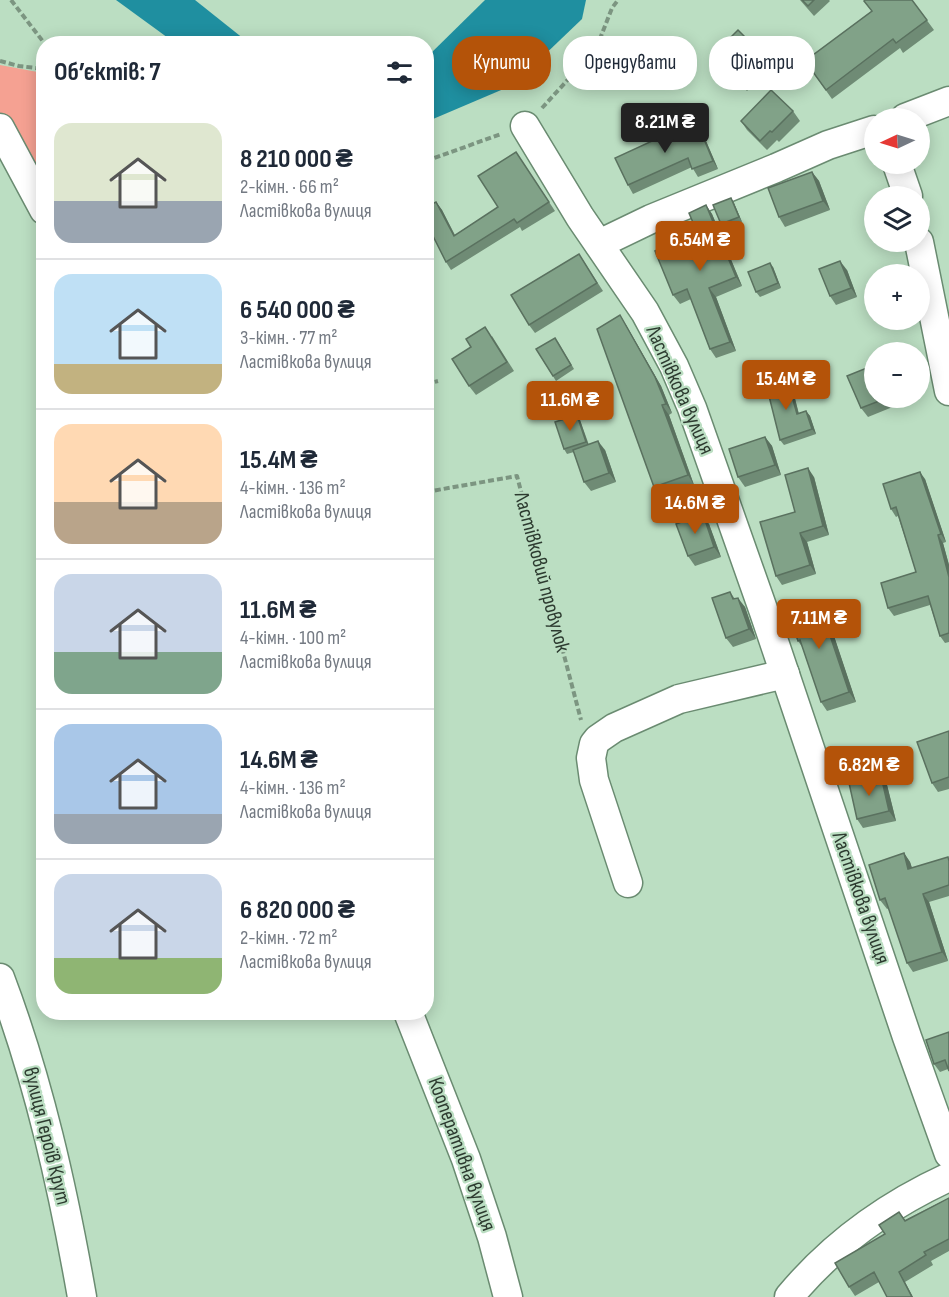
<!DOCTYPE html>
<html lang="uk">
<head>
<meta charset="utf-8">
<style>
	:root { --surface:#fff; --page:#f6f6f7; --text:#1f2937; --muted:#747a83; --line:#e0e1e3; --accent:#b45309 }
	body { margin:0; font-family:"Sofia Sans Condensed",sans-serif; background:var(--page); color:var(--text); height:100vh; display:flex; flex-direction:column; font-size:22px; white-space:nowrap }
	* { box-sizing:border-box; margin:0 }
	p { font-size:20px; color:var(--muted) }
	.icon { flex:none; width:33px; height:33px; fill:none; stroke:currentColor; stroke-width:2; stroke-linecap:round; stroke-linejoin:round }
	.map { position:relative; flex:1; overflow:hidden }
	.side { position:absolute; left:36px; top:36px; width:398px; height:984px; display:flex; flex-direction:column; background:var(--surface); border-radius:24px; box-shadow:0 3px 15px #0003 }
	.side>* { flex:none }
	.banner { position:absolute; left:452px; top:36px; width:406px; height:54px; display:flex; gap:12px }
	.needle { width:39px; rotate:266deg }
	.buttons { position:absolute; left:864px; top:108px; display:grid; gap:12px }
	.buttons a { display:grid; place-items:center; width:66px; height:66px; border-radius:50%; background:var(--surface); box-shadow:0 3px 15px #0003; font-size:30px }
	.price { position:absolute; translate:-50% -51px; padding:0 14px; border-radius:6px; background:var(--accent); color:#fff; font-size:20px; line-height:39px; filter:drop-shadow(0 2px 3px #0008) }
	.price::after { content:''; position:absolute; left:50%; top:36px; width:18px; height:14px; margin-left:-9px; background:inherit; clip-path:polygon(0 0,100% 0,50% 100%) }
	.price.active { background:#222; color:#fff }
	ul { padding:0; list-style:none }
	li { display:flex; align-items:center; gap:18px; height:150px; padding:0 18px }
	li+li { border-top:2px solid var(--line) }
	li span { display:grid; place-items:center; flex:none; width:168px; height:120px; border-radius:18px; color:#555 }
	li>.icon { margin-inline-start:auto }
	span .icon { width:72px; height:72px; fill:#fffc; stroke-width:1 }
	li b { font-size:26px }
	h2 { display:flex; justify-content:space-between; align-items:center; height:72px; padding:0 18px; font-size:26px }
	.chip { padding:0 21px; border-radius:24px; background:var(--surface); box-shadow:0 3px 15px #0003; font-size:21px; line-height:54px }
	.chip.active { background:var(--accent); color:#fff }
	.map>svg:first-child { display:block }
	.green { fill:#f5a192 }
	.water { fill:#1f8fa0 }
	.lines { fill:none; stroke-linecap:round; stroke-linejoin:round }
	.minor-casing { stroke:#6a8b71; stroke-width:31 }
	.path { stroke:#7c9581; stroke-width:4; stroke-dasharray:6 3; stroke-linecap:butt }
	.minor { stroke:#fff; stroke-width:28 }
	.wall { fill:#6f8b75 }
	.shaded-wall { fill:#5a715f }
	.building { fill:#81a288; stroke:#5a715f; stroke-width:1.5 }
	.labels { text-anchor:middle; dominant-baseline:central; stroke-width:4.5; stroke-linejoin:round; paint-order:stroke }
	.street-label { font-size:21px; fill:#2d3b30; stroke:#bbdec2 }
</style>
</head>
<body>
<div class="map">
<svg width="949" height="1297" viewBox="0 0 949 1297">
	<rect width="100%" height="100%" fill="#bbdec2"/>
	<path class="green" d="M0,65L43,73V213L0,133Z"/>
	<g class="water">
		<path d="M116,0H195L249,43H175Z"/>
		<path d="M485,0H586L582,19L513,85L426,122V58Z"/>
	</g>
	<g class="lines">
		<defs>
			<g id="minor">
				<path d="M905,118L949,101"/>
				<path d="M525,126L580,217L645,312L674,366L692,408L764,612L907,1037L949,1154"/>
				<path d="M0,128L44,210"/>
				<path d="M897,164L908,196"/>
				<path d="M919,242L949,391"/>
				<path d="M599,244L651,219L776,168L828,145L874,130"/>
				<path d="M628,883L594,780L591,758L594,744L598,739L614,728L679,699L785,674"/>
				<path d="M0,978C39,1081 63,1189 82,1297"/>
				<path d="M408,1012L466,1159L492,1237L508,1297"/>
				<path d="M789,1297C832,1245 888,1205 949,1177"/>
			</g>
		</defs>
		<use href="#minor" class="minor-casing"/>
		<g class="path">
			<path d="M11,0L45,44"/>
			<path d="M0,61L19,66L44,69"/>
			<path d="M542,108L596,49L612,8L618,0"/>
			<path d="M426,161L501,134"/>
			<path d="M426,384L438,381"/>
			<path d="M426,492L517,476L581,720"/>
		</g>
		<use href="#minor" class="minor"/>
	</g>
	<g class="wall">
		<path d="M800,0H829L830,1L814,16Z"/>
		<path d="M912,0L934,30L903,53L900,48L832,99L805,61Z"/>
		<path d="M714,54L765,57L772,66L747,91L720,64Z"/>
		<path d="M793,111L800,121L779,142L777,140L767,150L747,130L741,121Z"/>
		<path d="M696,134L706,141L718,169L698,177L692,167L633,194L628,185Z"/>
		<path d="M516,152L555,211L522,231L520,227L451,270L446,262L436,202L442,210L455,235L498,207Z"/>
		<path d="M812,172L819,181L830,210L785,227L779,217Z"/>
		<path d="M731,198L734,203L742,222L724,229L721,224Z"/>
		<path d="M706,205L712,214L742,286L716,297L736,351L716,358L710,349L691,299L680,304L673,295L697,232Z"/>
		<path d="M579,254L603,291L535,333L529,325Z"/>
		<path d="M773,267L781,288L760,297L756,292Z"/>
		<path d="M847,270L857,297L836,305L830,296Z"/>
		<path d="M626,325L661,386L672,413L669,415L694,485L661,497L654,487Z"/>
		<path d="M492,336L514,371L476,395L469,386Z"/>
		<path d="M558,342L574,369L556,381L536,349Z"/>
		<path d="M787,379L791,383L799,414L806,411L810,416L816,434L784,445L780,440Z"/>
		<path d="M874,398H897L900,404L868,417L861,408Z"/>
		<path d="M580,420L589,445L605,450L616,482L591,491L584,482L574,452L567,454L564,449Z"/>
		<path d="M765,437L772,446L781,475L745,487L738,477Z"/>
		<path d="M814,477L829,535L807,542L816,574L782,585L776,576L795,512Z"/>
		<path d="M925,479L946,542L943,543L949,565V642L945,643L940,636L930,605L894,616L888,608L916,572L898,516L896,517L891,509Z"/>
		<path d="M709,524L721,557L695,566L688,556Z"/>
		<path d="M730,592L735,599L745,607L756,639L733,647L726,638Z"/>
		<path d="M825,609L856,702L827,711L821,702L803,648L798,641Z"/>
		<path d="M949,731V789L938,792L932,783Z"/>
		<path d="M887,785L896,821L863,828L857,819Z"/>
		<path d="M904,853L910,862L912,868L948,857L949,859V896L929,902L948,961L913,972L907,963L889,908L887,909L880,900Z"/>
		<path d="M949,1032L948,1069L940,1072L934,1064Z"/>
		<path d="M949,1198V1251L931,1261L933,1265L905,1282H879L855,1296L849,1287L899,1212L905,1220Z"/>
	</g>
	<g class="shaded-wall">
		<path d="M701,132L706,141L718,169L713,161Z"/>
		<path d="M812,172L819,181L830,210L823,201Z"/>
		<path d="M731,198L734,203L742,222L739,217Z"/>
		<path d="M436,202L442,210L459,244L454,236Z"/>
		<path d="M706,205L712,214L742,286L736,277Z"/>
		<path d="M840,261L847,270L857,297L851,288Z"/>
		<path d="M770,263L773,267L781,288L778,283Z"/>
		<path d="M709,288L716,297L736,351L730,342Z"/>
		<path d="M620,315L626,325L661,386L672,413L666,404Z"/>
		<path d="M787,379L791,383L800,419L797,414Z"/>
		<path d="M662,405L669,415L694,485L688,475Z"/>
		<path d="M806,411L810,416L816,434L812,429Z"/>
		<path d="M577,415L580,420L589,447L586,442Z"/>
		<path d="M765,437L772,446L781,475L775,465Z"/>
		<path d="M598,441L605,450L616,482L609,473Z"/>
		<path d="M808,468L814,477L829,535L823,526Z"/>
		<path d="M920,472L925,479L946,542L941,534Z"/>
		<path d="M703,514L709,524L721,557L714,547Z"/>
		<path d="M800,533L807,542L816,574L810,565Z"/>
		<path d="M938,535L943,543L949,565V577Z"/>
		<path d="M738,598L745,607L756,639L749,629Z"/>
		<path d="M818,600L825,609L856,702L849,692Z"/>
		<path d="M881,776L887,785L896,821L889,811Z"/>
		<path d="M904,853L910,862L915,877L908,869Z"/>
		<path d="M923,894L929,902L948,961L942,952Z"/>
		<path d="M899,1272L905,1282L913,1297H912Z"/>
	</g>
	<g class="building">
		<path d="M802,0H814L808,6Z"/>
		<path d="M865,0H912L927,20L896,43L893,39L826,90L805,61L872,11L864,1Z"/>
		<path d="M738,30L765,57L741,81L714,54Z"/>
		<path d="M771,90L793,111L772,132L770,131L760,141L741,121Z"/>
		<path d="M689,124L696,134L701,132L713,161L692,169L688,158L628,185L615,158Z"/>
		<path d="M516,152L549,202L517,223L514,219L446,262L426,222V207L436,202L454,236L498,207L478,176Z"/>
		<path d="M812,172L823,201L779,217L768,188Z"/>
		<path d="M731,198L739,217L721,224L713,205Z"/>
		<path d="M706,205L736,277L709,288L730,342L710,349L687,289L673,295L655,251L697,232L689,213Z"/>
		<path d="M579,254L597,283L529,325L511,295Z"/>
		<path d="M840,261L851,288L830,296L819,269Z"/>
		<path d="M770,263L778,283L756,292L748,272Z"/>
		<path d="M620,315L655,377L666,404L662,405L688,475L654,487L597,329Z"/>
		<path d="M485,327L507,362L469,386L452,359L471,347L466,339Z"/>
		<path d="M555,338L571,365L553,376L536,349Z"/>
		<path d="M874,365V398H887L861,408L847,376Z"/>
		<path d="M787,379L797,414L806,411L812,429L780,440L766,384Z"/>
		<path d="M577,415L586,442L564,449L555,422Z"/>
		<path d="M765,437L775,465L738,477L729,449Z"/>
		<path d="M598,441L609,473L584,482L573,450Z"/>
		<path d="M808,468L823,526L800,533L810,565L776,576L760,522L795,512L785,475Z"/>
		<path d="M920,472L941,534L938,535L949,577V633L940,636L928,596L888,608L881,583L916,572L896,507L891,509L883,484Z"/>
		<path d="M703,514L714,547L688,556L676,524Z"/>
		<path d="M730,592L733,599L738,598L749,629L726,638L712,598Z"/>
		<path d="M818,600L849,692L821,702L800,640L798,641L787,610Z"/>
		<path d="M949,731V777L932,783L917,742Z"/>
		<path d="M881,776L889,811L857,819L849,783Z"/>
		<path d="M904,853L908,869L948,857L949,861V885L923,894L942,952L907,963L885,898L880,900L869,865Z"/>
		<path d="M949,1032V1071L945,1060L934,1064L926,1040Z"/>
		<path d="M949,1198V1239L924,1252L926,1255L899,1272L912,1297H887L874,1272L849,1287L835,1263L885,1234L879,1225L899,1212L905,1221Z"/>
	</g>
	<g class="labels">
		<g class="street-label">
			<text transform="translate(680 390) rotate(66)">Ластівкова вулиця</text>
			<text transform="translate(542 572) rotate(75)">Ластівковий провулок</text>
			<text transform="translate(861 898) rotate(71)">Ластівкова вулиця</text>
			<text transform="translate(47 1136) rotate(76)">вулиця Героїв Крут</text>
			<text transform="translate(462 1154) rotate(70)">Кооперативна вулиця</text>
		</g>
	</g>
</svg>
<div class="buttons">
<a><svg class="needle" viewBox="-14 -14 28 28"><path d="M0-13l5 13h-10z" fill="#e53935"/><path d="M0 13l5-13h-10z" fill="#747a83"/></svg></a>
<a><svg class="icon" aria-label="layers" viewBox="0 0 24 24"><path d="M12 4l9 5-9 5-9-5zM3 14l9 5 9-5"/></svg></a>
<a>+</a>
<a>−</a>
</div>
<b class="price active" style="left:665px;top:154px">8.21M ₴</b>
<b class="price" style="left:700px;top:272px">6.54M ₴</b>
<b class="price" style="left:786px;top:411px">15.4M ₴</b>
<b class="price" style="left:570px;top:432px">11.6M ₴</b>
<b class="price" style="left:695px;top:535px">14.6M ₴</b>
<b class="price" style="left:819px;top:650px">7.11M ₴</b>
<b class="price" style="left:869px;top:797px">6.82M ₴</b>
<div class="banner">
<a class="chip active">Купити</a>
<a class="chip">Орендувати</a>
<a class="chip">Фільтри</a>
</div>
<section class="side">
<h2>Об’єктів: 7<svg class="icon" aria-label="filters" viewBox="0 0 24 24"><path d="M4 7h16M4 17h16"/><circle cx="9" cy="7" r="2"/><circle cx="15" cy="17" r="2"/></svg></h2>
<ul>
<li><span style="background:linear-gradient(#dfe7d0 65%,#9aa5b1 0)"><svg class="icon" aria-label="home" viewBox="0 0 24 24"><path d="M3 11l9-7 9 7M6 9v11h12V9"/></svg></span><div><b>8 210 000 ₴</b><p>2-кімн. · 66 m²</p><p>Ластівкова вулиця</p></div></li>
<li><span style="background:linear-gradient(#bfe0f5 75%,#c2b280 0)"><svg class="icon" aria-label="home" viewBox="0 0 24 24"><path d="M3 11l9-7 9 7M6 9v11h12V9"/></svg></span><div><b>6 540 000 ₴</b><p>3-кімн. · 77 m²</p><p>Ластівкова вулиця</p></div></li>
<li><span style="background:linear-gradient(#ffd9b3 65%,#b9a48a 0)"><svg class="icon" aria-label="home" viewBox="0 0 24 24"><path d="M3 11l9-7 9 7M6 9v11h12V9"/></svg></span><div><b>15.4M ₴</b><p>4-кімн. · 136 m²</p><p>Ластівкова вулиця</p></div></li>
<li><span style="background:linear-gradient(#c9d6e8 65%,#7fa58c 0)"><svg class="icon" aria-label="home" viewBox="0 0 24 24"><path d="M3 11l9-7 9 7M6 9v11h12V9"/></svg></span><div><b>11.6M ₴</b><p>4-кімн. · 100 m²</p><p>Ластівкова вулиця</p></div></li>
<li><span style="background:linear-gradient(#a9c7e8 75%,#9aa5b1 0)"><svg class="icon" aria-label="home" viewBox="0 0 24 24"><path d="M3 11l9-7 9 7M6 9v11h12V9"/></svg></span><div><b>14.6M ₴</b><p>4-кімн. · 136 m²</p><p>Ластівкова вулиця</p></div></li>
<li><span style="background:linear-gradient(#c9d6e8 70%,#8fb573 0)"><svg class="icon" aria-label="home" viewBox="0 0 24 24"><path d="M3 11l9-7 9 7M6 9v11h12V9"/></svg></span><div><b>6 820 000 ₴</b><p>2-кімн. · 72 m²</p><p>Ластівкова вулиця</p></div></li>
</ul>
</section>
</div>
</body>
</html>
